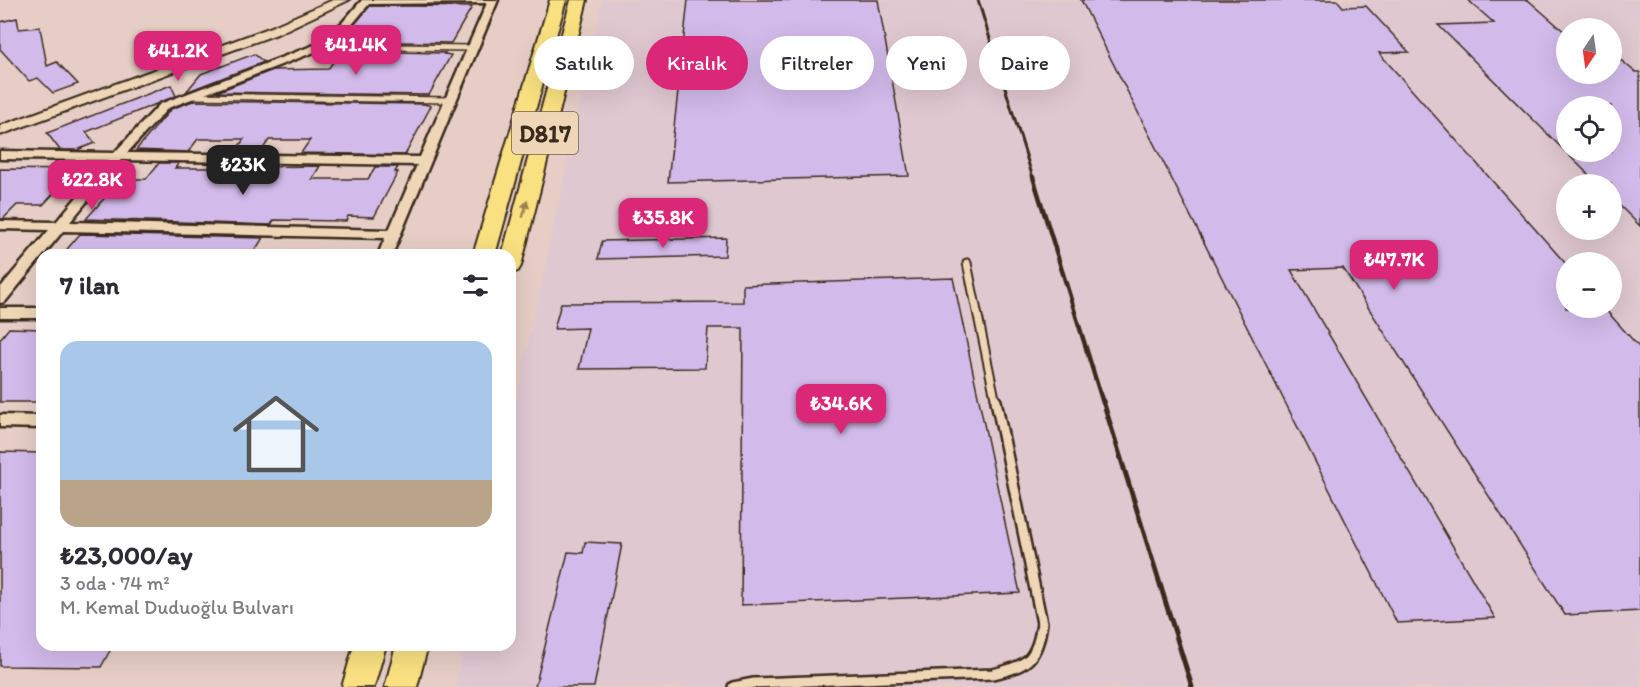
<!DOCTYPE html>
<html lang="tr">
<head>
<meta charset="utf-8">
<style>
	:root { --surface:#fff; --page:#f2f2f3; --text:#2b2b33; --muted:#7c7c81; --accent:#db2777 }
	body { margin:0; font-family:Itim,sans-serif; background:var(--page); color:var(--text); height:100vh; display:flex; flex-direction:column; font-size:22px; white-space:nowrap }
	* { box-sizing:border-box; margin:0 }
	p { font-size:20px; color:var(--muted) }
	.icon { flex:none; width:33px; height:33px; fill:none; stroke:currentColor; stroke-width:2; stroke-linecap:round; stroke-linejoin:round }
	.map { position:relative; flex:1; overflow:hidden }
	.side { position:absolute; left:36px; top:249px; width:480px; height:402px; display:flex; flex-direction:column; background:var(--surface); border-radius:18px; box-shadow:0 6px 24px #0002 }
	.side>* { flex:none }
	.banner { position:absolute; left:534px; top:36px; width:570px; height:54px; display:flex; gap:12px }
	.needle { width:39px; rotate:193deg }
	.tools { position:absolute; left:1556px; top:18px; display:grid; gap:12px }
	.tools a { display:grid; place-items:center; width:66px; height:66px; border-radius:50%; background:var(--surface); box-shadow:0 6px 24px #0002; font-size:30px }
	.price { position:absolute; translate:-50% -51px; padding:0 14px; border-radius:12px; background:var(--accent); color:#fff; font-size:20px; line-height:39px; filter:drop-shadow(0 2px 3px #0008) }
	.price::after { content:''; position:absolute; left:50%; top:36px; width:18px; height:14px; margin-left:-9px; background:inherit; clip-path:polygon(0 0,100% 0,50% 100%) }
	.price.on { background:#222; color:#fff }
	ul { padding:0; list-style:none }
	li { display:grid; align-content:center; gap:12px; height:318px; padding:0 24px }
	li span { display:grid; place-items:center; height:186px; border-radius:18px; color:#555 }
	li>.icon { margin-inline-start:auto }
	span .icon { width:108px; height:108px; fill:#fffc; stroke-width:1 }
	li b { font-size:26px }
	h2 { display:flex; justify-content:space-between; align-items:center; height:72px; padding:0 24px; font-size:26px }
	.chip { padding:0 21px; border-radius:27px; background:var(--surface); box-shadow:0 6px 24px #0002; font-size:21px; line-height:54px }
	.chip.on { background:var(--accent); color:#fff }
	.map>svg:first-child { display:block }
	.built { fill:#e0c8d1; fill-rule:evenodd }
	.building { fill:#d2baea; stroke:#3b2a1e; stroke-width:1.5; fill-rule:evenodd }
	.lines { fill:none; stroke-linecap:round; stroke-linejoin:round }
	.service-far2-casing { stroke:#3b2a1e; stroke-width:8 }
	.service-far1-casing { stroke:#3b2a1e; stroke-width:11 }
	.service-casing { stroke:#3b2a1e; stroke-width:14 }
	.minor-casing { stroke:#3b2a1e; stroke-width:5 }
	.tertiary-casing { stroke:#3b2a1e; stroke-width:4 }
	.trunk-casing { stroke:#3b2a1e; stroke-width:4 }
	.service-far2 { stroke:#eed6b6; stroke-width:5 }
	.service-far1 { stroke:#eed6b6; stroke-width:7 }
	.service { stroke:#eed6b6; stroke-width:9 }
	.minor { fill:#eed6b6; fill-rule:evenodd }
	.tertiary { fill:#eed6b6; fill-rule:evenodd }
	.trunk { fill:#f9e181; fill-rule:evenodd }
	.rail-far2 { stroke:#3b2a1e; stroke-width:3 }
	.rail-far1 { stroke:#3b2a1e; stroke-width:4.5 }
	.rail { stroke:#3b2a1e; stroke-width:5 }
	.oneway { fill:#9a8650 }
	.labels { text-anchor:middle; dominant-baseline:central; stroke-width:4.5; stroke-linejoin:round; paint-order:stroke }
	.shield { fill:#eed6b6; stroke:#715e4c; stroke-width:1.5 }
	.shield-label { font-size:24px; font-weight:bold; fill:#3b2a1e }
</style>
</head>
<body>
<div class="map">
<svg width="1640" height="687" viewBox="0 0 1640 687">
	<rect width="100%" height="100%" fill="#e6cec6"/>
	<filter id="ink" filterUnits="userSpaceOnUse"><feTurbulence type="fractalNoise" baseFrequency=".0167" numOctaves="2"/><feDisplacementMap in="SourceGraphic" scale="12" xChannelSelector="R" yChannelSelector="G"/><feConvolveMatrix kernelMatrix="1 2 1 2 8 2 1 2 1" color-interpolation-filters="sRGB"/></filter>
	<g filter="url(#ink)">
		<path class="built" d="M602,0H1640V687H455L464,645H510V429ZM1566,28H1611V74H1566ZM1566,106H1611V152H1566ZM1566,184H1611V230H1566ZM1566,262H1611V308H1566Z"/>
		<g class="building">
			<path d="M688,0H878L909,176L668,182Z"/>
			<path d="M1081,0H1337L1343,7L1366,6L1409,52L1379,53L1566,264V308H1604L1640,348V611L1565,615L1343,268L1291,270L1495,618L1397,623Z"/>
			<path d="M1468,0H1528L1566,33V74H1611V61H1622L1635,72H1640V226L1611,197V184H1598L1438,25L1494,23ZM1566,106H1611V152H1566Z"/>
			<path d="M370,6H414L472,7L451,43L348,41L350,39L343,38Z"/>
			<path d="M17,18L19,29L40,27L47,66L57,62L78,84L53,93L38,78L29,81L0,49V22Z"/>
			<path d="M341,51L445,53L444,54L451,55L429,95L217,92L273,70L328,69Z"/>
			<path d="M254,54L264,62L186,92L201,74Z"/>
			<path d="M171,85L176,96L86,132L95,143L77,150H60L47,133Z"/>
			<path d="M193,101L424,104L431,106L405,155L301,153L310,140H269L260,153L235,152L244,139H198L188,152L136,150L171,109Z"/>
			<path d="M159,163H179L175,168H223L226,164H252L250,167L320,166L312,179H368L375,167H398L395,172H398L374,217L348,216L346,221L274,220L271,225L86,219L121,179H146Z"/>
			<path d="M0,169L76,170L43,205H17L3,219H0Z"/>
			<path d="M80,234L263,238L252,255H62Z"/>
			<path d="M726,238L725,256L598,259L602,241Z"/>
			<path d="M953,278L1020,593L741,605L743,328H708L705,368L579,369L588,328L554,329L561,303L743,302V285Z"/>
			<path d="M9,328L42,329V402H0V339Z"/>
			<path d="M0,452L42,453V645H113L101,667L0,666Z"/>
			<path d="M585,542L622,544L594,687H535L568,552L583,553Z"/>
		</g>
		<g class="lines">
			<defs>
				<g id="service-far2">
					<path d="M321,46L473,48"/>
					<path d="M190,96L450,100"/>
				</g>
				<path id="service-far1" d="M967,263L996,403"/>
				<path id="service" d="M733,687L754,683L993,674C1028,666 1037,659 1042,623L996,401"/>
				<g id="minor">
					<path d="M362,0H498L392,255H378L385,238L63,231L5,302L0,303V288L49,230L0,229V221L56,222L108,160L0,159V151L114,153L160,104L317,44L342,23ZM487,3L420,157L127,153L168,108L325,48L350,27L369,4ZM121,160L417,165L389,230L70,222Z"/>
					<rect x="0" y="308" width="42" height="10"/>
					<path d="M0,415L42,416V428L0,427Z"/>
				</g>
				<path id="tertiary" d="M333,0H349L277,34L0,135V126L269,28Z"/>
				<g id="trunk">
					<path d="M550,0H566L495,255H473Z"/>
					<path d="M571,0H587L521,266L518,271L510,274V255H502Z"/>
					<path d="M354,645H386L374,687H342Z"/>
					<path d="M396,645H428L417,687H385Z"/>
				</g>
			</defs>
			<use href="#service-far2" class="service-far2-casing"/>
			<use href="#service-far1" class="service-far1-casing"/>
			<use href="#service" class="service-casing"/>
			<use href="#minor" class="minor-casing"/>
			<use href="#tertiary" class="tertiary-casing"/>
			<use href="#trunk" class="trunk-casing"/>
			<use href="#service-far2" class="service-far2"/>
			<use href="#service-far1" class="service-far1"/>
			<use href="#service" class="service"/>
			<use href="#minor" class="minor"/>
			<use href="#tertiary" class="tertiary"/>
			<use href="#trunk" class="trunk"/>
			<path class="rail-far2" d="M978,0L1033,178"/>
			<path class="rail-far1" d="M1033,177L1103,403"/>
			<path class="rail" d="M1103,401L1192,687"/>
		</g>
		<defs><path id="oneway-solid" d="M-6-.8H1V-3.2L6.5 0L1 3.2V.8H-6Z" transform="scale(1.5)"/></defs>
		<use class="oneway" href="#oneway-solid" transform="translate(525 209) rotate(-75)"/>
	</g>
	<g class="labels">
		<rect class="shield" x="512" y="112" width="66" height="42" rx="4.5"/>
		<g class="shield-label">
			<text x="545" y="133">D817</text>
		</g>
	</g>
</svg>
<div class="tools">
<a><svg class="needle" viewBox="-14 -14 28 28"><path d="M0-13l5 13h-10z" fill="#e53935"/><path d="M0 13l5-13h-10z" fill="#7c7c81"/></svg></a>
<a><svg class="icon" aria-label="locate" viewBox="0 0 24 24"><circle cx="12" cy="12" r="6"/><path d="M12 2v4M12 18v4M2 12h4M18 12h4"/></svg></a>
<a>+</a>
<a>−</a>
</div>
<b class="price" style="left:356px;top:76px">₺41.4K</b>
<b class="price" style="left:178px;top:82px">₺41.2K</b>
<b class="price on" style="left:243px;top:196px">₺23K</b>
<b class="price" style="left:92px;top:211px">₺22.8K</b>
<b class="price" style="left:663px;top:249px">₺35.8K</b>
<b class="price" style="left:1394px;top:291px">₺47.7K</b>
<b class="price" style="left:841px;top:435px">₺34.6K</b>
<div class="banner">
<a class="chip">Satılık</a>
<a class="chip on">Kiralık</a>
<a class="chip">Filtreler</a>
<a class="chip">Yeni</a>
<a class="chip">Daire</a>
</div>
<section class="side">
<h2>7 ilan<svg class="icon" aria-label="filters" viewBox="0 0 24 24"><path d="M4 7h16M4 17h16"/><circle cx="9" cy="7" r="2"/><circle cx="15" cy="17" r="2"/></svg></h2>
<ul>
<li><span style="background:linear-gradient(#a9c7e8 75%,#b9a48a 0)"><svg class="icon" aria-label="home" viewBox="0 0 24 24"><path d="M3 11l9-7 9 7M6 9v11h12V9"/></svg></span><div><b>₺23,000/ay</b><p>3 oda · 74 m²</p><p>M. Kemal Duduoğlu Bulvarı</p></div></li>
</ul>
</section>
</div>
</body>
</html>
